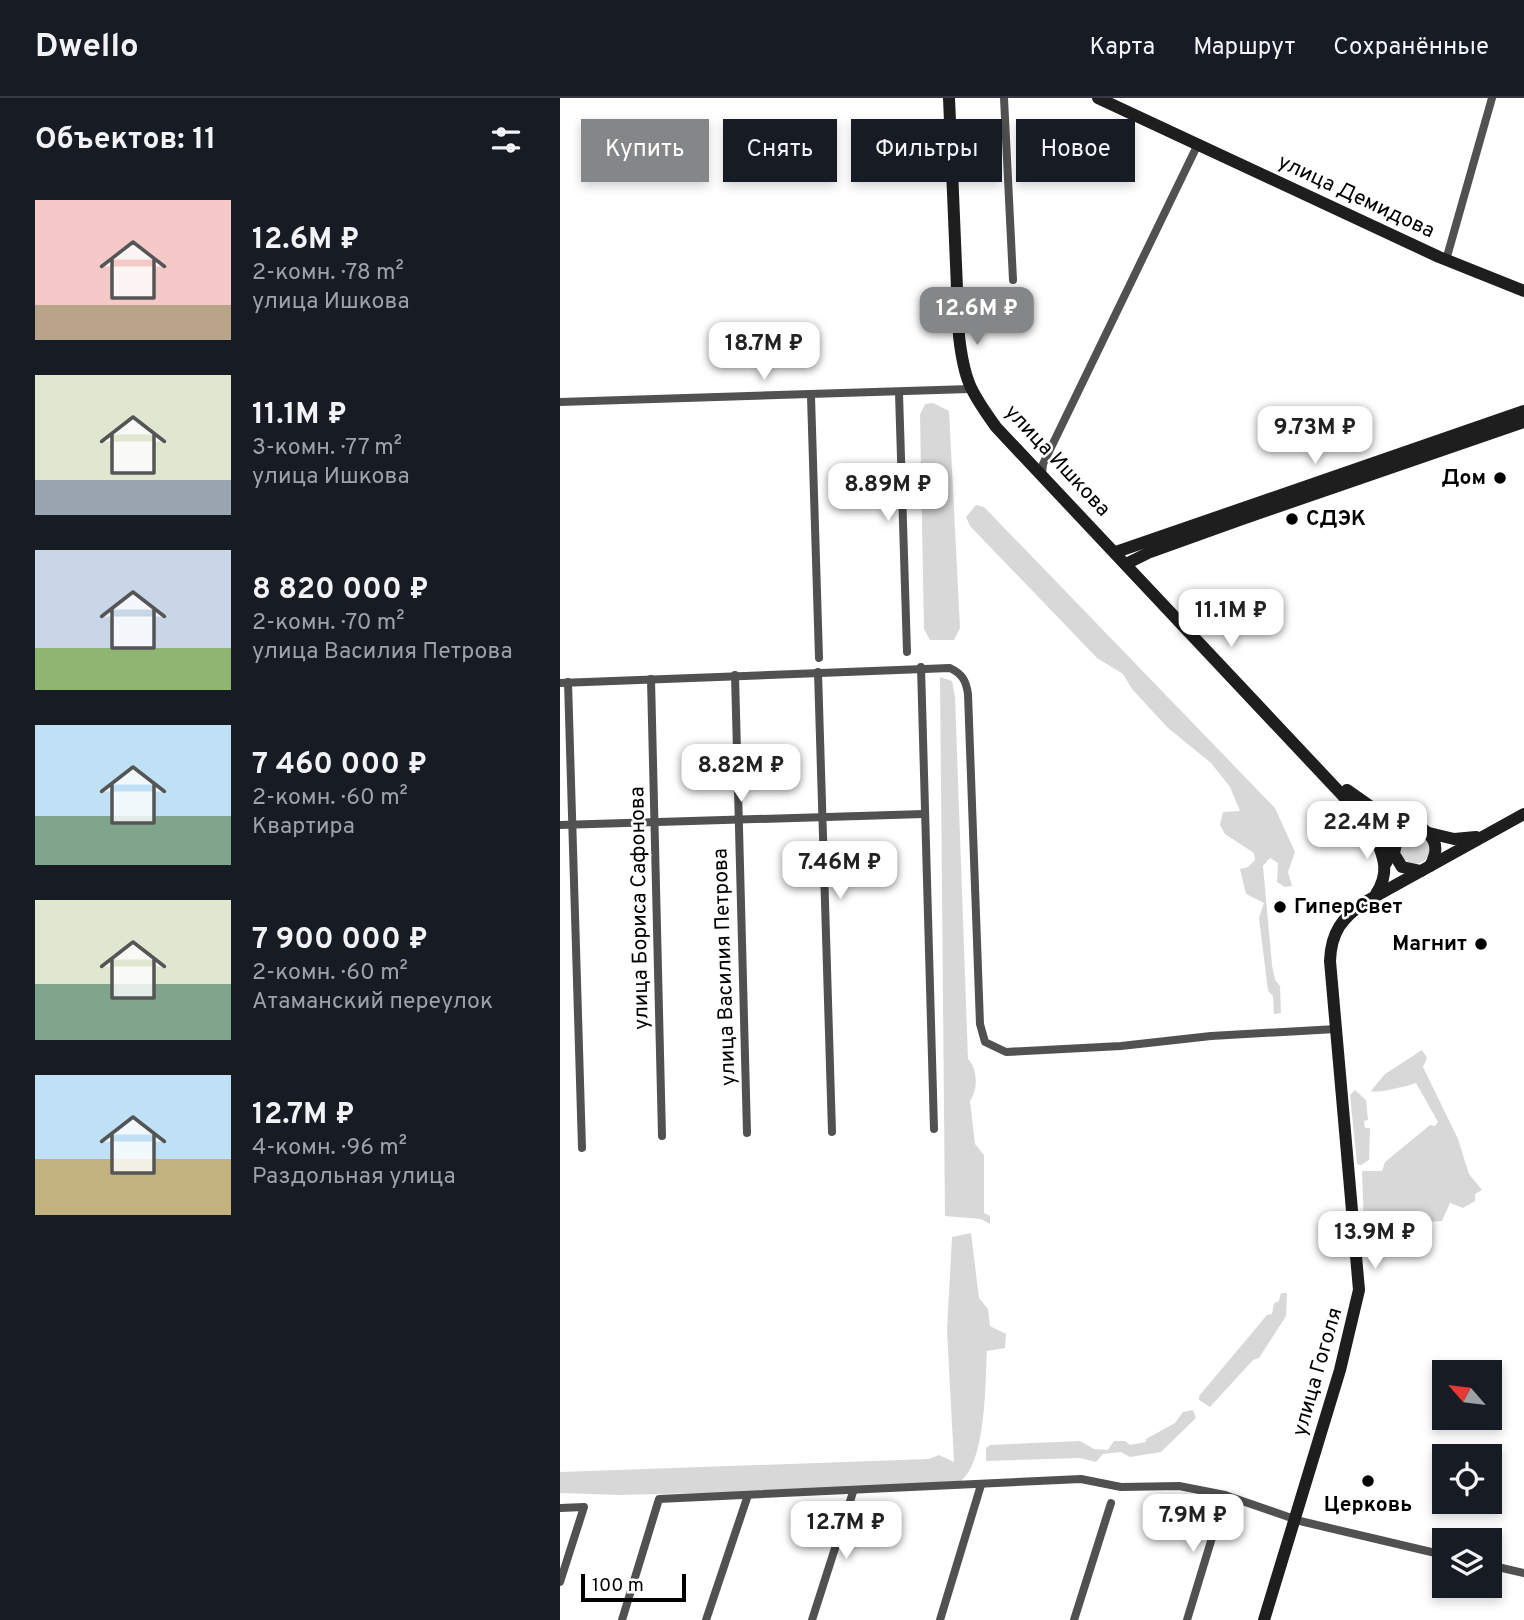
<!DOCTYPE html>
<html lang="ru">
<head>
<meta charset="utf-8">
<style>
	:root { --surface:#171b24; --page:#242831; --text:#f1f3f6; --muted:#9ea1a6; --line:#363941; --accent:#858687 }
	body { margin:0; font-family:Overpass,sans-serif; background:var(--page); color:var(--text); height:100vh; display:flex; flex-direction:column; font-size:26px; white-space:nowrap }
	* { box-sizing:border-box; margin:0 }
	p { font-size:23px; color:var(--muted) }
	.icon { flex:none; width:38px; height:38px; fill:none; stroke:currentColor; stroke-width:2; stroke-linecap:round; stroke-linejoin:round }
	.map { position:relative; flex:1; overflow:hidden }
	.drawer { display:flex; flex-direction:column; background:var(--surface); width:560px }
	.drawer>* { flex:none }
	.hud { position:absolute; left:21px; top:21px; width:665px; height:63px; display:flex; gap:14px }
	.needle { width:46px; rotate:298deg }
	.tools { position:absolute; left:872px; top:1262px; display:grid; gap:14px }
	.tools a { display:grid; place-items:center; width:70px; height:70px; border-radius:0px; background:var(--surface); box-shadow:0 4px 10px #0003; font-size:35px }
	.scale { position:absolute; left:21px; bottom:18px; width:105px; box-sizing:border-box; padding-left:7px; border:4px solid #000; border-top:0; font-size:19px; line-height:24px; white-space:nowrap; color:#000; -webkit-text-stroke:5px #fff; paint-order:stroke }
	.price { position:absolute; translate:-50% -60px; padding:0 16px; border-radius:14px; background:#fff; color:#222; font-size:23px; line-height:46px; filter:drop-shadow(0 2px 4px #0008) }
	.price::after { content:''; position:absolute; left:50%; top:42px; width:21px; height:16px; margin-left:-10px; background:inherit; clip-path:polygon(0 0,100% 0,50% 100%) }
	.price.active { background:var(--accent); color:#fff }
	ul { padding:0; list-style:none }
	li { display:flex; align-items:center; gap:21px; height:175px; padding:0 35px }
	li span { display:grid; place-items:center; flex:none; width:196px; height:140px; border-radius:0px; color:#555 }
	li>.icon { margin-inline-start:auto }
	span .icon { width:84px; height:84px; fill:#fffc; stroke-width:1 }
	li b { font-size:30px }
	h2 { display:flex; justify-content:space-between; align-items:center; height:84px; padding:0 35px; font-size:30px }
	.tag { padding:0 24px; border-radius:0px; background:var(--surface); box-shadow:0 4px 10px #0003; font-size:24px; line-height:63px }
	.tag.active { background:var(--accent); color:#fff }
	header { display:flex; align-items:center; gap:42px; box-sizing:border-box; height:98px; padding:0 35px; background:var(--surface); border-bottom:2px solid var(--line) }
	header strong { font-size:33px }
	nav { display:flex; gap:38px; margin-inline-start:auto; font-size:24px }
	main { display:flex; flex:1; min-height:0 }
	.map>svg:first-child { display:block }
	.green { fill:#d8d8d8 }
	.lines { fill:none; stroke-linecap:round; stroke-linejoin:round }
	.street { stroke:#515151; stroke-width:8 }
	.secondary { stroke:#1e1e1e; stroke-width:12 }
	.poi-dot { fill:#000; stroke:#fff; stroke-width:2.5 }
	.labels { text-anchor:middle; dominant-baseline:central; stroke-width:5; stroke-linejoin:round; paint-order:stroke }
	.street-label { font-size:21px; fill:#000; stroke:#fff }
	.poi-label { font-size:21px; font-weight:bold; fill:#000; stroke:#fff; text-anchor:end }
</style>
</head>
<body>
<header>
<strong>Dwello</strong>
<nav><a>Карта</a><a>Маршрут</a><a>Сохранённые</a></nav>
</header>
<main>
<section class="drawer">
<h2>Объектов: 11<svg class="icon" aria-label="filters" viewBox="0 0 24 24"><path d="M4 7h16M4 17h16"/><circle cx="9" cy="7" r="2"/><circle cx="15" cy="17" r="2"/></svg></h2>
<ul>
<li><span style="background:linear-gradient(#f6c9c9 75%,#b9a48a 0)"><svg class="icon" aria-label="home" viewBox="0 0 24 24"><path d="M3 11l9-7 9 7M6 9v11h12V9"/></svg></span><div><b>12.6M ₽</b><p>2-комн. · 78 m²</p><p>улица Ишкова</p></div></li>
<li><span style="background:linear-gradient(#dfe7d0 75%,#9aa5b1 0)"><svg class="icon" aria-label="home" viewBox="0 0 24 24"><path d="M3 11l9-7 9 7M6 9v11h12V9"/></svg></span><div><b>11.1M ₽</b><p>3-комн. · 77 m²</p><p>улица Ишкова</p></div></li>
<li><span style="background:linear-gradient(#c9d6e8 70%,#8fb573 0)"><svg class="icon" aria-label="home" viewBox="0 0 24 24"><path d="M3 11l9-7 9 7M6 9v11h12V9"/></svg></span><div><b>8 820 000 ₽</b><p>2-комн. · 70 m²</p><p>улица Василия Петрова</p></div></li>
<li><span style="background:linear-gradient(#bfe0f5 65%,#7fa58c 0)"><svg class="icon" aria-label="home" viewBox="0 0 24 24"><path d="M3 11l9-7 9 7M6 9v11h12V9"/></svg></span><div><b>7 460 000 ₽</b><p>2-комн. · 60 m²</p><p>Квартира</p></div></li>
<li><span style="background:linear-gradient(#dfe7d0 60%,#7fa58c 0)"><svg class="icon" aria-label="home" viewBox="0 0 24 24"><path d="M3 11l9-7 9 7M6 9v11h12V9"/></svg></span><div><b>7 900 000 ₽</b><p>2-комн. · 60 m²</p><p>Атаманский переулок</p></div></li>
<li><span style="background:linear-gradient(#bfe0f5 60%,#c2b280 0)"><svg class="icon" aria-label="home" viewBox="0 0 24 24"><path d="M3 11l9-7 9 7M6 9v11h12V9"/></svg></span><div><b>12.7M ₽</b><p>4-комн. · 96 m²</p><p>Раздольная улица</p></div></li>
</ul>
</section>
<div class="map">
<svg width="964" height="1522" viewBox="0 0 964 1522">
	<rect width="100%" height="100%" fill="#fff"/>
	<g class="green">
		<path d="M373,305L389,313L400,530L394,542H370L364,531L360,317L365,306Z"/>
		<path d="M416,407L424,409L715,710L735,754L728,774L732,788L725,789L717,784L718,765L710,760L703,768L712,867L715,882L720,888L721,915L714,916L713,898L708,893L699,820L704,805L686,796L680,771L688,769L695,762L694,755L665,736L660,727L663,714L680,713L670,689L651,665L608,630L572,591L563,576L537,560L410,428L406,419Z"/>
		<path d="M380,579L392,583L395,599L408,961C418,971 418,992 410,1003L415,1046L424,1057V1115L430,1118V1126L421,1121L385,1118Z"/>
		<circle cx="855" cy="751" r="15"/>
		<path d="M862,952L867,960L863,969L898,1041L909,1076L922,1092L915,1096V1103L903,1110L890,1105L882,1123L852,1125L847,1136L830,1149H818L815,1137L804,1128L802,1073H822L825,1064L870,1027L875,1028L878,1024L856,985C848,988 816,996 811,993L825,976Z"/>
		<path d="M795,992L806,1002L808,1022L804,1023L805,1030H810L809,1062L801,1067L797,1066L790,997Z"/>
		<path d="M411,1135L419,1200L428,1211L430,1228L446,1236L445,1250L427,1253C425,1283 427,1368 398,1385C394,1387 386,1388 382,1389L58,1397L0,1395V1374L369,1361L379,1357L394,1364L387,1232L392,1139Z"/>
		<path d="M721,1195H727L726,1218L699,1260L693,1262L650,1309L639,1302V1298L707,1217L712,1216L714,1205L719,1203Z"/>
		<path d="M633,1312L636,1320L601,1354L570,1359L561,1354L543,1356L536,1364L520,1360L426,1363V1350L430,1347L520,1343L534,1351L548,1352L554,1343H565L570,1347L586,1344V1341L615,1325L623,1314Z"/>
	</g>
	<g class="lines">
		<g class="street">
			<path d="M444,0L453,182"/>
			<path d="M886,162L932,0"/>
			<path d="M339,295L347,554"/>
			<path d="M251,298L259,560"/>
			<path d="M0,304L410,291"/>
			<path d="M482,376L483,366L638,46"/>
			<path d="M361,569L374,1031"/>
			<path d="M258,574L272,1034"/>
			<path d="M175,577L187,1035"/>
			<path d="M91,581L102,1038"/>
			<path d="M8,584L22,1050"/>
			<path d="M0,585L390,570C402,576 406,582 408,596L420,926L425,944L446,954L561,948L651,938L776,931"/>
			<path d="M0,727L364,716"/>
			<path d="M0,1410L24,1409L0,1484"/>
			<path d="M929,1467L964,1475"/>
			<path d="M62,1522L99,1401L521,1381L561,1389L619,1388L665,1397L740,1423L884,1457"/>
			<path d="M146,1522L188,1397"/>
			<path d="M252,1522L293,1394"/>
			<path d="M380,1522L421,1387"/>
			<path d="M514,1522L551,1405"/>
			<path d="M627,1522L665,1397"/>
		</g>
		<g class="secondary">
			<path d="M389,0L399,238C404,282 410,293 436,329L833,751L826,765"/>
			<path d="M538,0L879,159L964,193"/>
			<path d="M556,454L964,313"/>
			<path d="M566,466L590,454L682,421L964,324"/>
			<path d="M787,692L824,718L853,730"/>
			<path d="M814,735C823,758 831,773 816,796"/>
			<path d="M869,735L894,741L916,739"/>
			<path d="M861,773L842,769L834,756L837,740L847,731L864,732C878,742 878,754 870,768"/>
			<path d="M704,1522L780,1272L799,1192L770,863C771,834 782,820 805,804L964,716"/>
		</g>
	</g>
	<g class="poi-dot">
		<circle cx="940" cy="380" r="7"/>
		<circle cx="732" cy="421" r="7"/>
		<circle cx="720" cy="809" r="7"/>
		<circle cx="921" cy="846" r="7"/>
		<circle cx="808" cy="1383" r="7"/>
	</g>
	<g class="labels">
		<g class="street-label">
			<text transform="translate(796 99) rotate(25)">улица Демидова</text>
			<text transform="translate(497 363) rotate(47)">улица Ишкова</text>
			<text transform="translate(80 810) rotate(-91)">улица Бориса Сафонова</text>
			<text transform="translate(165 869) rotate(-92)">улица Василия Петрова</text>
			<text transform="translate(758 1274) rotate(-74)">улица Гоголя</text>
		</g>
		<g class="poi-label">
			<text x="926" y="380">Дом</text>
			<text x="746" y="421" text-anchor="start">СДЭК</text>
			<text x="734" y="809" text-anchor="start">ГиперСвет</text>
			<text x="907" y="846">Магнит</text>
			<text x="808" y="1407" text-anchor="middle">Церковь</text>
		</g>
	</g>
</svg>
<div class="tools">
<a><svg class="needle" viewBox="-14 -14 28 28"><path d="M0-13l5 13h-10z" fill="#e53935"/><path d="M0 13l5-13h-10z" fill="#9ea1a6"/></svg></a>
<a><svg class="icon" aria-label="locate" viewBox="0 0 24 24"><circle cx="12" cy="12" r="6"/><path d="M12 2v4M12 18v4M2 12h4M18 12h4"/></svg></a>
<a><svg class="icon" aria-label="layers" viewBox="0 0 24 24"><path d="M12 4l9 5-9 5-9-5zM3 14l9 5 9-5"/></svg></a>
</div>
<div class="scale">100 m</div>
<b class="price active" style="left:417px;top:249px">12.6M ₽</b>
<b class="price" style="left:204px;top:284px">18.7M ₽</b>
<b class="price" style="left:755px;top:368px">9.73M ₽</b>
<b class="price" style="left:328px;top:425px">8.89M ₽</b>
<b class="price" style="left:671px;top:551px">11.1M ₽</b>
<b class="price" style="left:181px;top:706px">8.82M ₽</b>
<b class="price" style="left:807px;top:763px">22.4M ₽</b>
<b class="price" style="left:280px;top:803px">7.46M ₽</b>
<b class="price" style="left:815px;top:1173px">13.9M ₽</b>
<b class="price" style="left:633px;top:1456px">7.9M ₽</b>
<b class="price" style="left:286px;top:1463px">12.7M ₽</b>
<div class="hud">
<a class="tag active">Купить</a>
<a class="tag">Снять</a>
<a class="tag">Фильтры</a>
<a class="tag">Новое</a>
</div>
</div>
</main>
</body>
</html>
